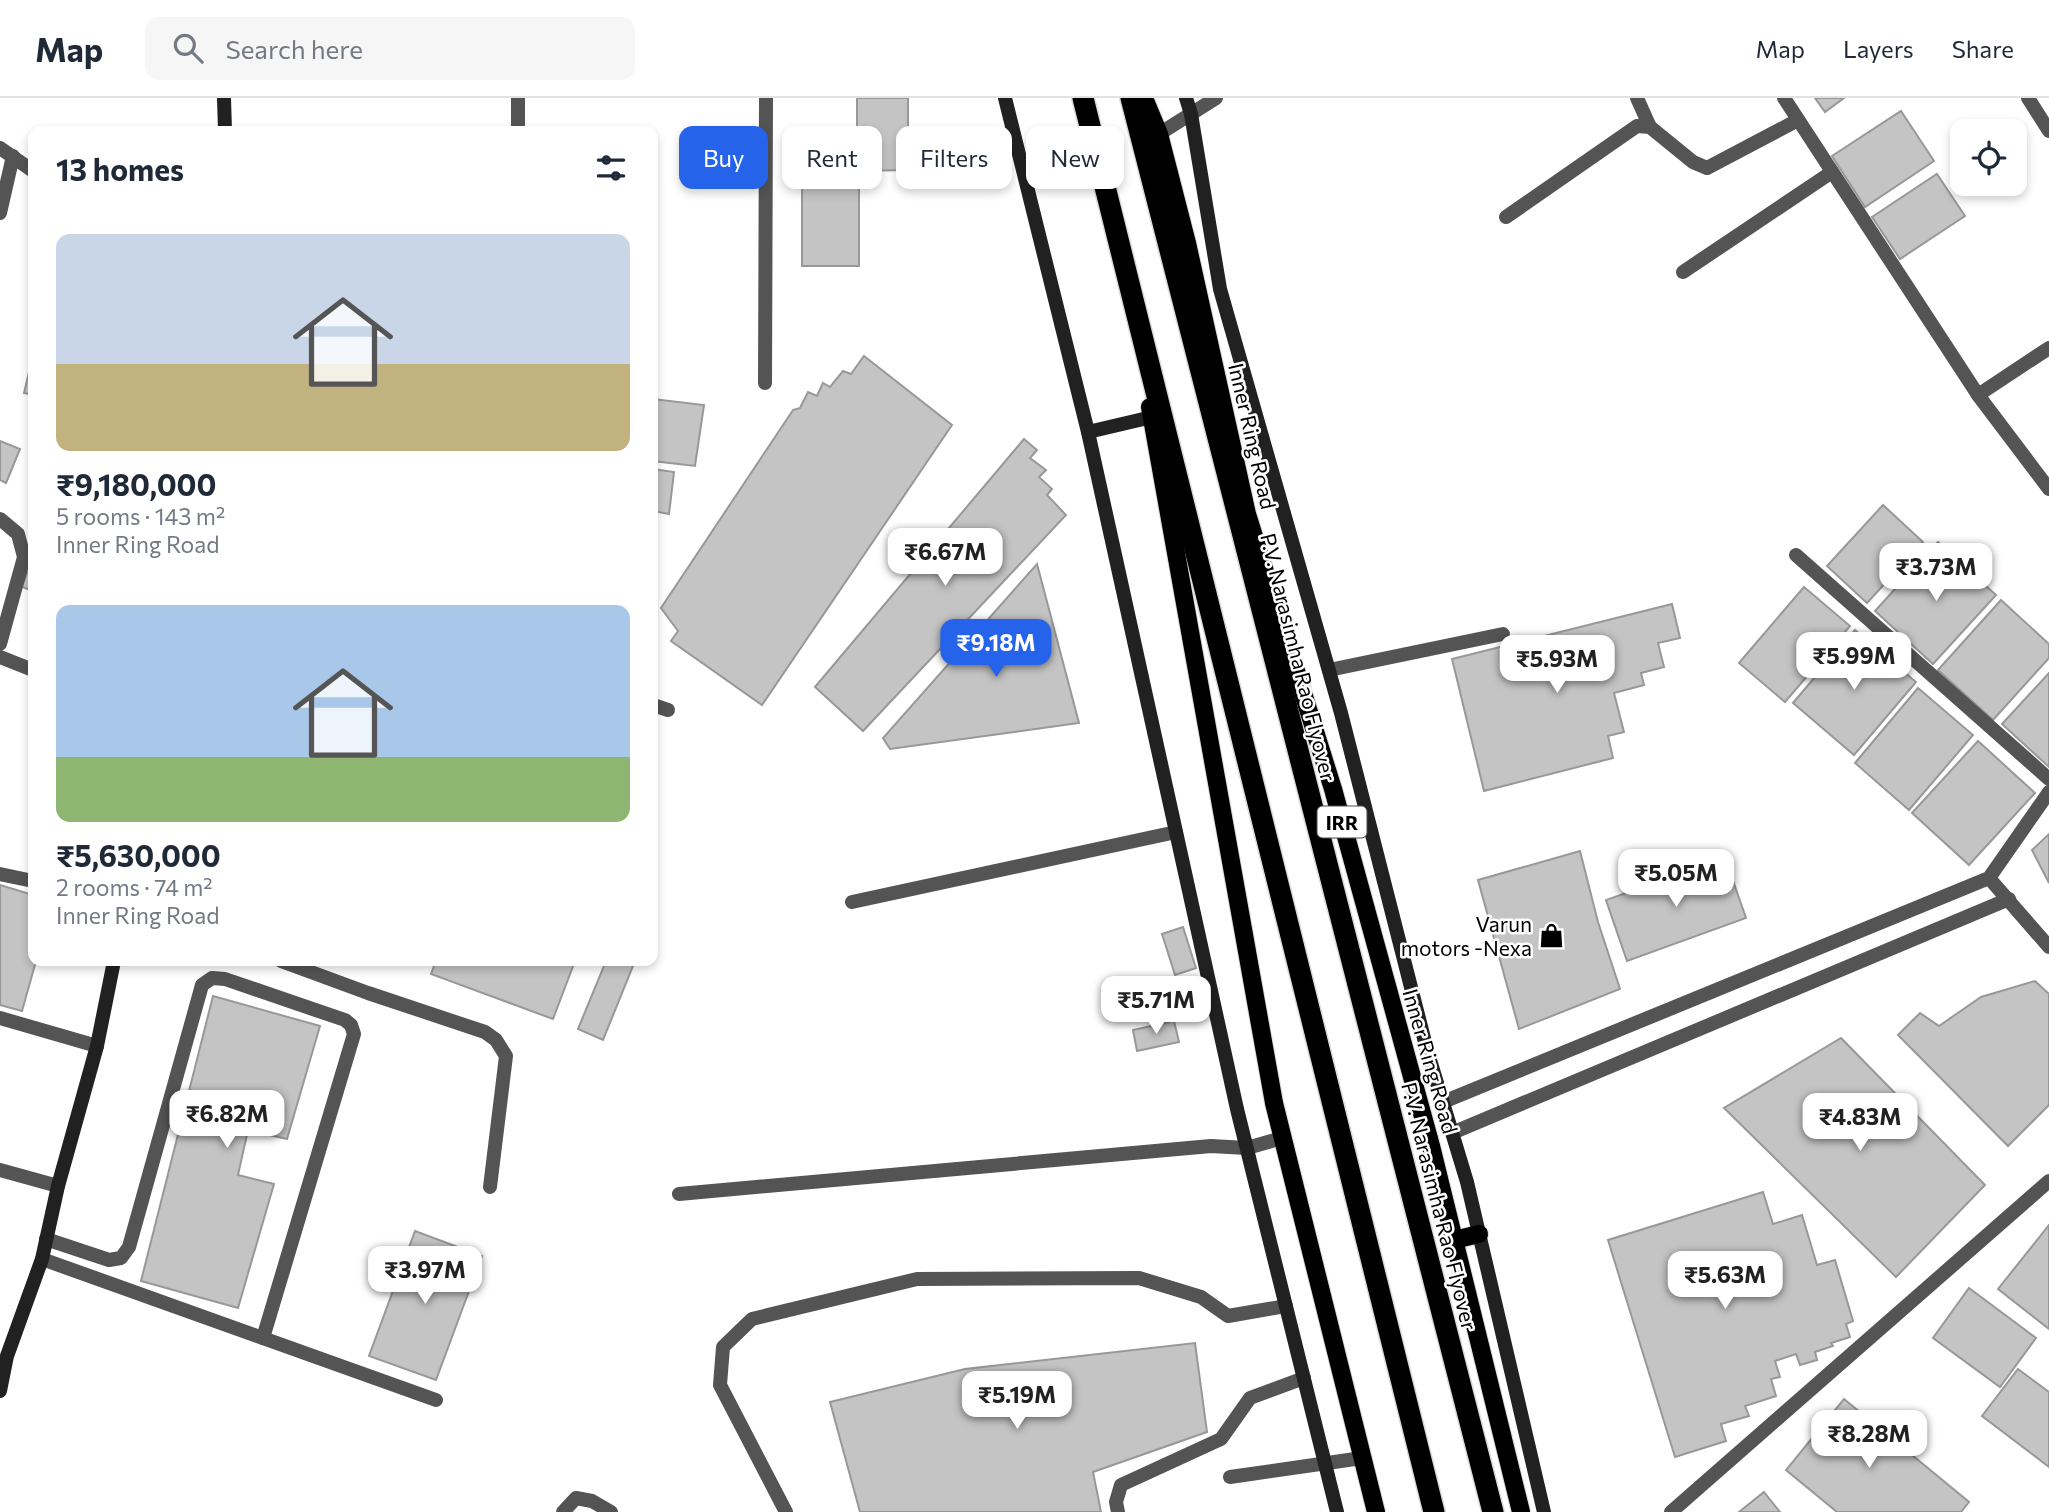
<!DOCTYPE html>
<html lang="en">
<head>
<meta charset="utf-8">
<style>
	:root { --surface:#fff; --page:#f6f6f7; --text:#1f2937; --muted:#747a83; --line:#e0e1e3; --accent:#2563eb }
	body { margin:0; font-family:Commissioner,sans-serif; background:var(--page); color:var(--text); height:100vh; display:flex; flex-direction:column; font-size:26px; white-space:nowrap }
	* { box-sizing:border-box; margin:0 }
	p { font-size:23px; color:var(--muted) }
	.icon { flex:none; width:38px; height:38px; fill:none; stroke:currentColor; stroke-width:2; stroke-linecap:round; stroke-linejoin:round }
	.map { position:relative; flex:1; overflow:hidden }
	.sheet { position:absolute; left:28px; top:28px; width:630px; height:840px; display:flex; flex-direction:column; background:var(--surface); border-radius:14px; box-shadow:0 4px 10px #0003 }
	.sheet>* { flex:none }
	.guide { position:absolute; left:679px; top:28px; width:665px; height:63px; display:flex; gap:14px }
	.controls { position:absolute; left:1950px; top:21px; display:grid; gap:14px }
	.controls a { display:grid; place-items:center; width:77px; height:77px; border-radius:14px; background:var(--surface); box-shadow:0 4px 10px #0003; font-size:35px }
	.price { position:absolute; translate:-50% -60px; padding:0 16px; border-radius:14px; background:#fff; color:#222; font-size:23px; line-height:46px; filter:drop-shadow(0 2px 4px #0008) }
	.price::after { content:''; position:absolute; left:50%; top:42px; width:21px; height:16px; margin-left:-10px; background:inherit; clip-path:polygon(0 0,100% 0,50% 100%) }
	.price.active { background:var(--accent); color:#fff }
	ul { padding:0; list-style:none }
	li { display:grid; align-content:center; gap:14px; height:371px; padding:0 28px }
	li span { display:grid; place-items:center; height:217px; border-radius:14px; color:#555 }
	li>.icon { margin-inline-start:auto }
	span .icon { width:126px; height:126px; fill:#fffc; stroke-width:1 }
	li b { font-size:30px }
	h2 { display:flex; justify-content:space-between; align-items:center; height:84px; padding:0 28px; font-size:30px }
	.chip { padding:0 24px; border-radius:14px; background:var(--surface); box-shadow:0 4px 10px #0003; font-size:24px; line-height:63px }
	.chip.active { background:var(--accent); color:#fff }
	header { display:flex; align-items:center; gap:42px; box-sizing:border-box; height:98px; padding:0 35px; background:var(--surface); border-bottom:2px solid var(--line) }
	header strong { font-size:33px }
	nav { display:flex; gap:38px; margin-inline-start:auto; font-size:24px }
	.search { width:490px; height:63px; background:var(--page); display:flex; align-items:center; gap:18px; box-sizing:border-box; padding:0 24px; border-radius:14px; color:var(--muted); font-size:26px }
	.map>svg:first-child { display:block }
	.building { fill:#c4c4c4; stroke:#989898; stroke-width:2 }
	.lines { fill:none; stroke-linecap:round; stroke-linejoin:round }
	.primary-casing { stroke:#dbdbdb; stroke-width:20 }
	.highway-casing { stroke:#dbdbdb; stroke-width:24 }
	.lane { stroke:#545454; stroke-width:14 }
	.street { stroke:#545454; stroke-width:14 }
	.secondary { stroke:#212121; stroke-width:14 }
	.primary { stroke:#000; stroke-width:18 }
	.highway { stroke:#000; stroke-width:21 }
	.labels { text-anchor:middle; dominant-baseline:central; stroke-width:5; stroke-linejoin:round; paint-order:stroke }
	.shield { fill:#fff; stroke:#4c4c4c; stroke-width:2 }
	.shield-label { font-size:19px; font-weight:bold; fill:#000 }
	.street-label { font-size:21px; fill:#000; stroke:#fff }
	.poi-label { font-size:21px; fill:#000; stroke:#fff; text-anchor:end }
</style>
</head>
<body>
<header>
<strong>Map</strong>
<div class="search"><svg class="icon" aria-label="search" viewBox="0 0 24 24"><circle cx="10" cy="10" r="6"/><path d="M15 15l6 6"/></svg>Search here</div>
<nav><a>Map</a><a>Layers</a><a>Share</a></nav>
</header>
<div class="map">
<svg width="2049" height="1414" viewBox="0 0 2049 1414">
	<rect width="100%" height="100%" fill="#fff"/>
	<g class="building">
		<path d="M857,0H908V72L857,73Z"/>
		<path d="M1815,0H1844L1825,14Z"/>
		<path d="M1901,13L1934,63L1865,109L1832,58Z"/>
		<path d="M1937,76L1965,118L1900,161L1872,119Z"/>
		<rect x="802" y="79" width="57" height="89"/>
		<path d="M33,257V297L24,295Z"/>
		<path d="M864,258L952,327L762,607L671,543L678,533L661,510L793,312L800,310L808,294L817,298L823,285L830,289L843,273L851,276Z"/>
		<path d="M653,301L704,307L695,368L653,363Z"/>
		<path d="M1024,341L1037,352L1030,360L1046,372L1039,379L1052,391L1047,397L1066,417L863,633L815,589Z"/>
		<path d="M0,343L20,351L6,385L0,382Z"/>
		<path d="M653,371L674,374L669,416L653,413Z"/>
		<path d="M1883,407L1923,444L1867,505L1827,468Z"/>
		<path d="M1938,444L1996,497L1933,566L1875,513Z"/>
		<path d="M32,461L33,462V493L22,489Z"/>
		<path d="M1037,466L1079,625L890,651L883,640Z"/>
		<path d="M1804,489L1850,528L1785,604L1739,565Z"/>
		<path d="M2001,502L2049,546V560L1993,622L1938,572Z"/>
		<path d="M1672,506L1680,540L1658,545L1664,569L1641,575L1644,587L1614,595L1624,634L1608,638L1613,660L1484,693L1452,561Z"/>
		<path d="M1855,532L1916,584L1854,657L1793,605Z"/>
		<path d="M2049,575V669L2002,626Z"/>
		<path d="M1918,590L1973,637L1909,712L1855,665Z"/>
		<path d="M1978,643L2035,695L1969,767L1912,715Z"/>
		<path d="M2049,736V785L2032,752Z"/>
		<path d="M1580,753L1598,824L1620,891L1519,931L1478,782Z"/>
		<path d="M1725,760L1746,820L1627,863L1606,802Z"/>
		<path d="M0,787L33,797V863H36L22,913L0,907Z"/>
		<path d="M1183,829L1196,870L1175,877L1162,836Z"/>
		<path d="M436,863H575L553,921L431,876Z"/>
		<path d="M606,863H635L603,942L578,931Z"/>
		<path d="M2035,883L2049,896V1007L2008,1048L1898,937L1920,915L1939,928L1981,899Z"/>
		<path d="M213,898L320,928L287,1041L248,1032L238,1077L274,1086L238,1210L141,1183Z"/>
		<path d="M1174,923L1179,944L1137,953L1133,932Z"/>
		<path d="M1841,940L1985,1087L1896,1179L1724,1010Z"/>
		<path d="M1763,1094L1773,1126L1802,1117L1817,1167L1835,1162L1853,1223L1846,1226L1850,1239L1831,1245L1833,1248L1815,1254L1817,1262L1800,1267L1796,1256L1775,1263L1780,1279L1771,1281L1776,1298L1745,1308L1749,1318L1721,1326L1726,1343L1675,1359L1608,1142Z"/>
		<path d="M2049,1127V1231L1998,1191Z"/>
		<path d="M415,1133L482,1158L436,1282L369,1258Z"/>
		<path d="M1969,1190L2036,1240L2000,1289L1933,1240Z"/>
		<path d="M1195,1245L1207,1334L1093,1374L1101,1414H860L830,1304L965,1271Z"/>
		<path d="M2018,1271L2049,1294V1369L1982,1318Z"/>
		<path d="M1844,1301L1969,1404L1961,1414H1837L1786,1372Z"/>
		<path d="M1764,1394L1780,1414H1739Z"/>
	</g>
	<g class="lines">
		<defs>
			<g id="primary">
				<path d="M1144,0L1159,36L1187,145L1247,416L1333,691L1431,1048L1521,1414"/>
				<path d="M1150,309L1274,1005L1376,1414"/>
				<path d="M1454,1142L1479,1136"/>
			</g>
			<g id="highway">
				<path d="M1083,0L1434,1414"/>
				<path d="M1131,0L1493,1414"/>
			</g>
		</defs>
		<use href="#primary" class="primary-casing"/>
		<use href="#highway" class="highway-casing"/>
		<g class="lane">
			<path d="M1637,0L1650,29"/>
			<path d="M1506,119L1637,28L1650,29L1693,64L1707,70L1798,22"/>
			<path d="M852,804L1176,734"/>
			<path d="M679,1096L1211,1048L1247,1050L1282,1040"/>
			<path d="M1230,1379L1362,1360"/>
			<path d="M786,1414L720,1287L723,1249L752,1221L917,1181L1139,1180L1201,1199L1228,1218L1286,1208"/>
			<path d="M1118,1414L1116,1404L1121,1387L1221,1341L1250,1300L1304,1280"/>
		</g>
		<g class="street">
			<path d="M1784,0L1978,297L2049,250"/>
			<path d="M2028,0L2049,33"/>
			<path d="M518,33V0"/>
			<path d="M1159,36L1216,0"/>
			<path d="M0,50L33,73"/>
			<path d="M0,115L13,58"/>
			<path d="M1683,174L1832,74"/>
			<path d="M765,285L766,0"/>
			<path d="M1978,297L2049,391"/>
			<path d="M0,421L18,436L24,459L0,546"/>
			<path d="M1796,457L2049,681"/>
			<path d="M0,559L33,572"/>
			<path d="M1329,572L1503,536"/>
			<path d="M653,607L668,612"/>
			<path d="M0,776L33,783"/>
			<path d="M1989,780L2049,849"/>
			<path d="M281,863L368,895L485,934L496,942L506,958L490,1089"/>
			<path d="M0,920L97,948"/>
			<path d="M1443,1004L1989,780L2049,694"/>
			<path d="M1452,1035L2009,801"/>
			<path d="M0,1072L58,1088"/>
			<path d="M46,1141L109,1162L121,1160L129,1149L202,887L212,880L225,881L345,922L351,927L354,936L263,1240"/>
			<path d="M42,1161L436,1302"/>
			<path d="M563,1414L576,1400L592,1403L611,1414"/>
			<path d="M1671,1414L2049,1083"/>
		</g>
		<g class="secondary">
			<path d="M224,0L225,33"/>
			<path d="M1005,0L1088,334L1237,1011L1337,1414"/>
			<path d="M1186,0L1191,16L1220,191L1341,615L1427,952L1467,1084L1544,1414"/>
			<path d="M1088,334L1152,319"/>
			<path d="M0,1293L7,1258L42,1161L58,1088L97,948L114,863"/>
		</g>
		<use href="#primary" class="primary"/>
		<use href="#highway" class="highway"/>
	</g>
	<defs>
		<symbol id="shop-bare" viewBox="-9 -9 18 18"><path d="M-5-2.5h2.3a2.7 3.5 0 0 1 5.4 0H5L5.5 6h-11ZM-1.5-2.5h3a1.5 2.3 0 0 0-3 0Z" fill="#000" stroke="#fff" stroke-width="2.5" paint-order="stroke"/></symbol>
	</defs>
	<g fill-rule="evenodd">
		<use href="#shop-bare" x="1534" y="820" width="35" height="35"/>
	</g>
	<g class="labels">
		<rect class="shield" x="1317.5" y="708.5" width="49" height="31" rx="5"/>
		<g class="shield-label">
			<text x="1342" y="724">IRR</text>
		</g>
		<g class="street-label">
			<text transform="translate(1253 338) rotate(77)">Inner Ring Road</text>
			<text transform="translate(1299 559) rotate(76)">P.V. Narasimha Rao Flyover</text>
			<text transform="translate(1431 963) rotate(74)">Inner Ring Road</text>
			<text transform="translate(1440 1108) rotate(76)">P.V. Narasimha Rao Flyover</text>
		</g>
		<g class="poi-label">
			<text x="1532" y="825">Varun<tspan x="1532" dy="24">motors -Nexa</tspan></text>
		</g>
	</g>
</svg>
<div class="controls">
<a><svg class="icon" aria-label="locate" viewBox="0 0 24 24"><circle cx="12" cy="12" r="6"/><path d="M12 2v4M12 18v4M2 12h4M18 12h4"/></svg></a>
</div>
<b class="price" style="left:945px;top:490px">₹6.67M</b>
<b class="price" style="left:1936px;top:505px">₹3.73M</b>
<b class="price active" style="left:996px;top:581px">₹9.18M</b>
<b class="price" style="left:1854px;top:594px">₹5.99M</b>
<b class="price" style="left:1557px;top:597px">₹5.93M</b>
<b class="price" style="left:1676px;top:811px">₹5.05M</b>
<b class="price" style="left:1156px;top:938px">₹5.71M</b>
<b class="price" style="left:227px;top:1052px">₹6.82M</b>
<b class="price" style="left:1860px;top:1055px">₹4.83M</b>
<b class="price" style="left:425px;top:1208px">₹3.97M</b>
<b class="price" style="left:1725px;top:1213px">₹5.63M</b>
<b class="price" style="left:1017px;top:1333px">₹5.19M</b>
<b class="price" style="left:1869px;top:1372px">₹8.28M</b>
<div class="guide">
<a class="chip active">Buy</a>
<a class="chip">Rent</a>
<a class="chip">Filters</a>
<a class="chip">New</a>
</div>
<section class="sheet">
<h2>13 homes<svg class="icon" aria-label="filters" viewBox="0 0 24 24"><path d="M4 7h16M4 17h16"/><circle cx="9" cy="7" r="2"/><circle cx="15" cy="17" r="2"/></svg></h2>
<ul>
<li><span style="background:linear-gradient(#c9d6e8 60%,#c2b280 0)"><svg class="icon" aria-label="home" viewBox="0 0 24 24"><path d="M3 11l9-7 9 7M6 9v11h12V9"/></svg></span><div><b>₹9,180,000</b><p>5 rooms · 143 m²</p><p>Inner Ring Road</p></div></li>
<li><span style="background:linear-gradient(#a9c7e8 70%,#8fb573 0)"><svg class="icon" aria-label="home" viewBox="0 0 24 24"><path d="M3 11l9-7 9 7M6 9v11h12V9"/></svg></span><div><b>₹5,630,000</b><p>2 rooms · 74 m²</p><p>Inner Ring Road</p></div></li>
</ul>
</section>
</div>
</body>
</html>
